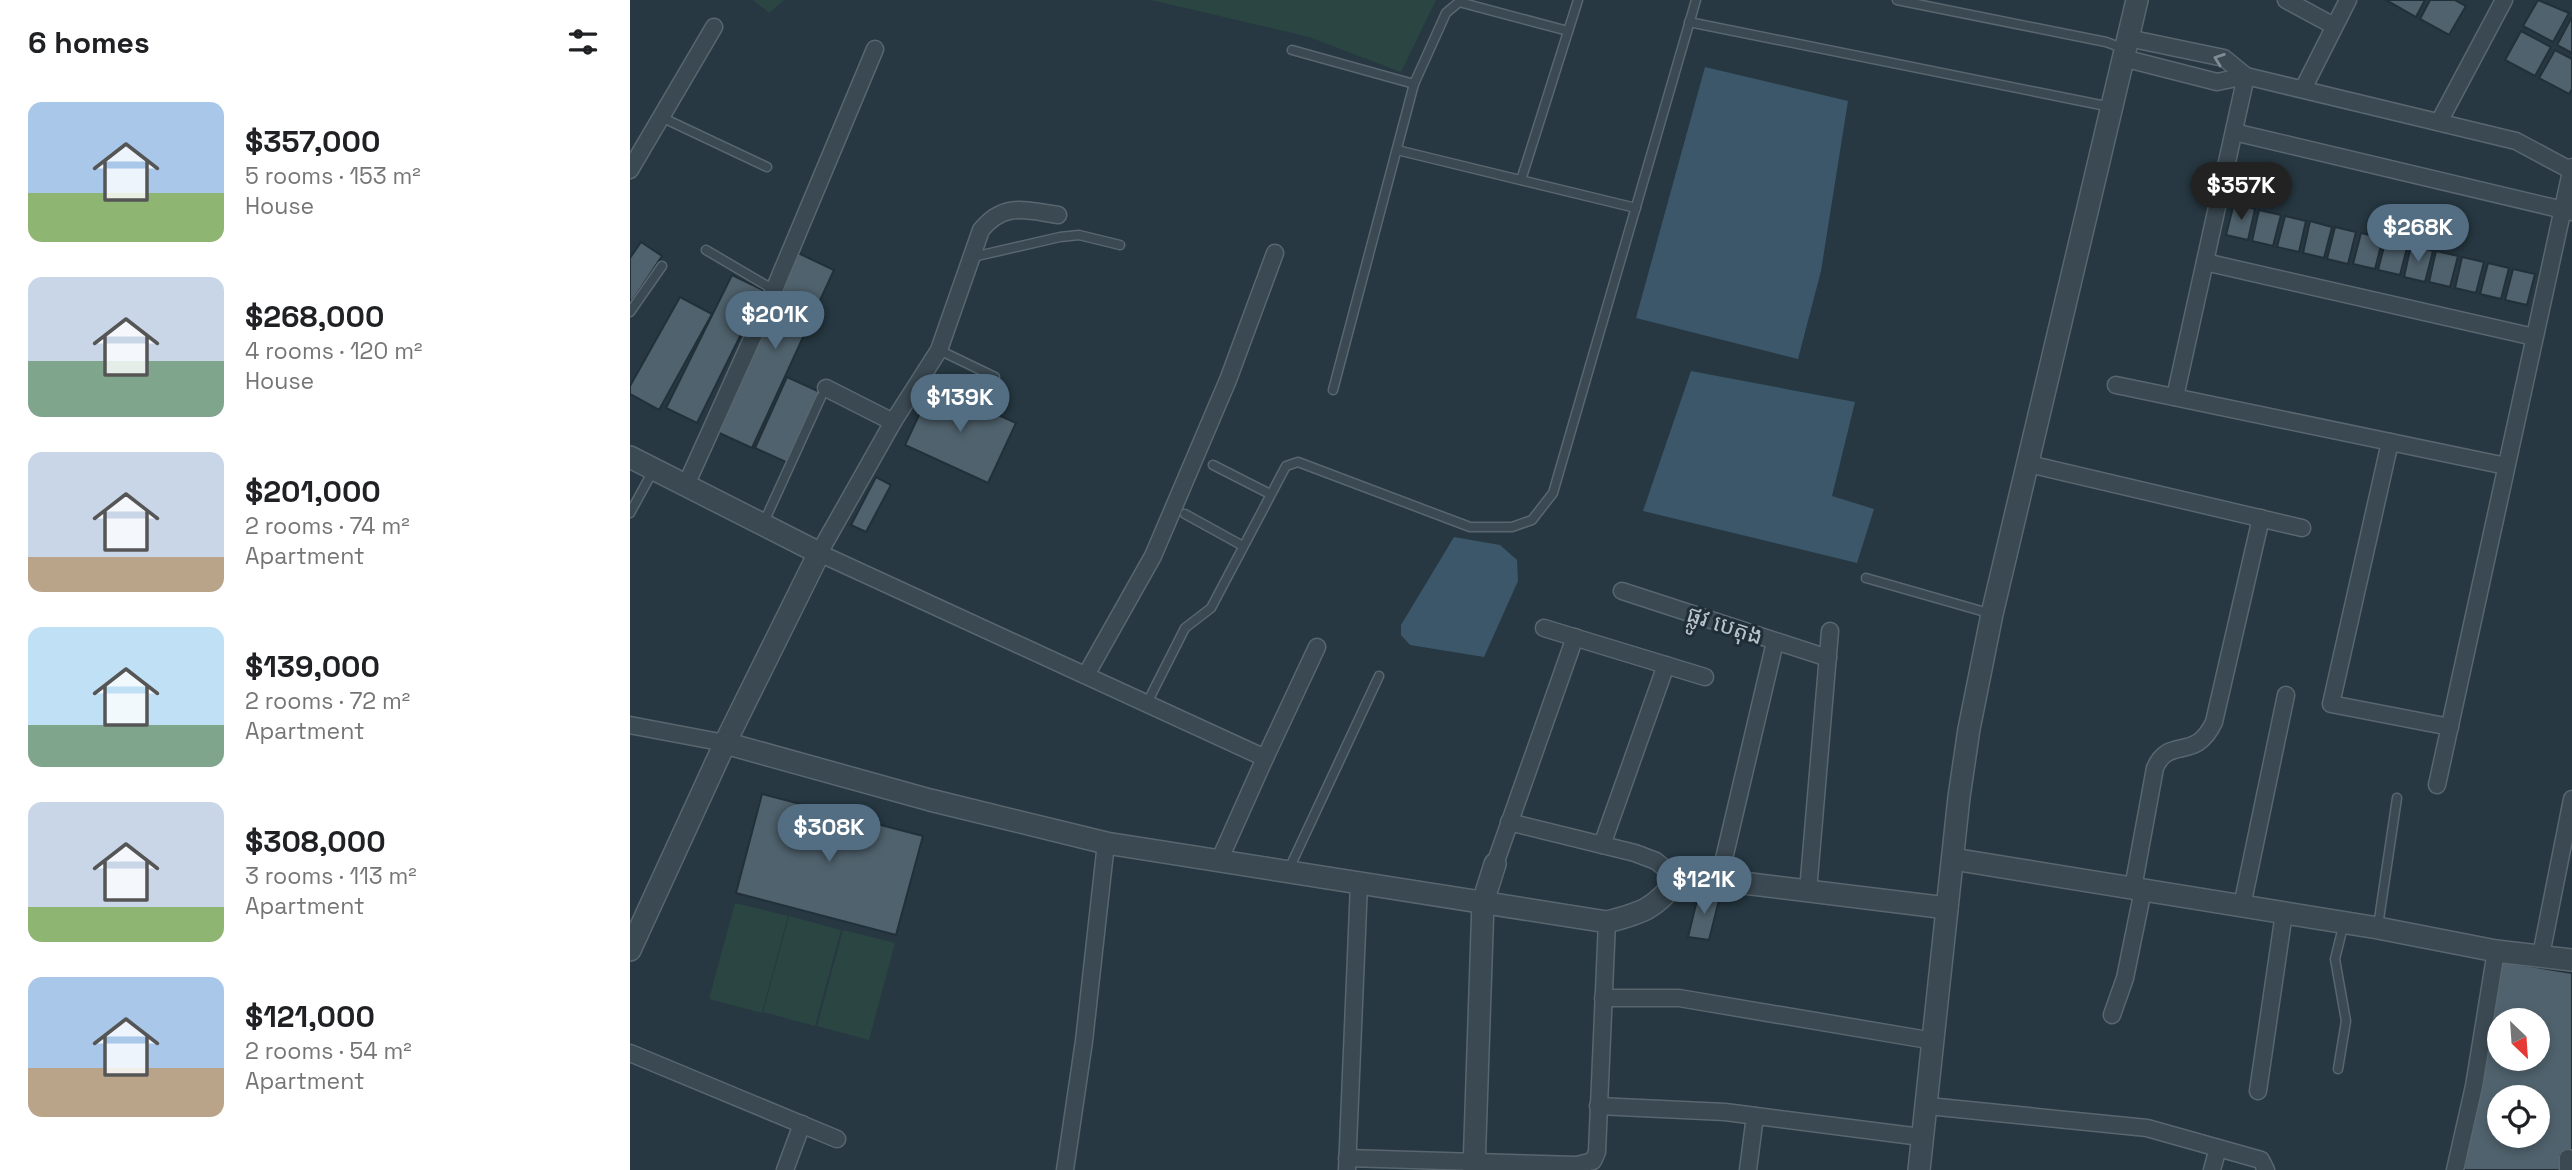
<!DOCTYPE html>
<html lang="en">
<head>
<meta charset="utf-8">
<style>
	:root { --surface:#fff; --page:#f2f2f2; --text:#202124; --muted:#757577; --accent:#536e83 }
	body { margin:0; font-family:"Space Grotesk","Noto Sans Khmer",sans-serif; background:var(--page); color:var(--text); height:100vh; display:flex; flex-direction:column; font-size:26px; white-space:nowrap }
	* { box-sizing:border-box; margin:0 }
	p { font-size:23px; color:var(--muted) }
	.icon { flex:none; width:38px; height:38px; fill:none; stroke:currentColor; stroke-width:2; stroke-linecap:round; stroke-linejoin:round }
	.map { position:relative; flex:1; overflow:hidden }
	.panel { display:flex; flex-direction:column; background:var(--surface); width:630px }
	.panel>* { flex:none }
	.needle { width:46px; rotate:155deg }
	.buttons { position:absolute; left:1857px; top:1008px; display:grid; gap:14px }
	.buttons a { display:grid; place-items:center; width:63px; height:63px; border-radius:50%; background:var(--surface); box-shadow:0 4px 10px #0003; font-size:35px }
	.price { position:absolute; translate:-50% -60px; padding:0 16px; border-radius:24px; background:var(--accent); color:#fff; font-size:23px; line-height:46px; filter:drop-shadow(0 2px 4px #0008) }
	.price::after { content:''; position:absolute; left:50%; top:42px; width:21px; height:16px; margin-left:-10px; background:inherit; clip-path:polygon(0 0,100% 0,50% 100%) }
	.price.current { background:#222; color:#fff }
	ul { padding:0; list-style:none }
	li { display:flex; align-items:center; gap:21px; height:175px; padding:0 28px }
	li span { display:grid; place-items:center; flex:none; width:196px; height:140px; border-radius:14px; color:#555 }
	li>.icon { margin-inline-start:auto }
	span .icon { width:84px; height:84px; fill:#fffc; stroke-width:1 }
	li b { font-size:30px }
	h2 { display:flex; justify-content:space-between; align-items:center; height:84px; padding:0 28px; font-size:30px }
	main { display:flex; flex:1; min-height:0 }
	.map>svg:first-child { display:block }
	.green { fill:#2a4542 }
	.water { fill:#3b5769 }
	.building { fill:#50626d; stroke:#223039; stroke-width:2; fill-rule:evenodd }
	.lines { fill:none; stroke-linecap:round; stroke-linejoin:round }
	.service-casing { stroke:#59666f; stroke-width:11 }
	.minor-casing { stroke:#59666f; stroke-width:19 }
	.tertiary-casing { stroke:#59666f; stroke-width:24 }
	.service { stroke:#3b4952; stroke-width:8 }
	.minor { stroke:#3b4952; stroke-width:16 }
	.tertiary { stroke:#3b4952; stroke-width:21 }
	.oneway { stroke:#808c95 }
	.labels { text-anchor:middle; dominant-baseline:central; stroke-width:6; stroke-linejoin:round; paint-order:stroke }
	.street-label { font-size:23px; fill:#b8c3cc; stroke:#202e37 }
</style>
</head>
<body>
<main>
<section class="panel">
<h2>6 homes<svg class="icon" aria-label="filters" viewBox="0 0 24 24"><path d="M4 7h16M4 17h16"/><circle cx="9" cy="7" r="2"/><circle cx="15" cy="17" r="2"/></svg></h2>
<ul>
<li><span style="background:linear-gradient(#a9c7e8 65%,#8fb573 0)"><svg class="icon" aria-label="home" viewBox="0 0 24 24"><path d="M3 11l9-7 9 7M6 9v11h12V9"/></svg></span><div><b>$357,000</b><p>5 rooms · 153 m²</p><p>House</p></div></li>
<li><span style="background:linear-gradient(#c9d6e8 60%,#7fa58c 0)"><svg class="icon" aria-label="home" viewBox="0 0 24 24"><path d="M3 11l9-7 9 7M6 9v11h12V9"/></svg></span><div><b>$268,000</b><p>4 rooms · 120 m²</p><p>House</p></div></li>
<li><span style="background:linear-gradient(#c9d6e8 75%,#b9a48a 0)"><svg class="icon" aria-label="home" viewBox="0 0 24 24"><path d="M3 11l9-7 9 7M6 9v11h12V9"/></svg></span><div><b>$201,000</b><p>2 rooms · 74 m²</p><p>Apartment</p></div></li>
<li><span style="background:linear-gradient(#bfe0f5 70%,#7fa58c 0)"><svg class="icon" aria-label="home" viewBox="0 0 24 24"><path d="M3 11l9-7 9 7M6 9v11h12V9"/></svg></span><div><b>$139,000</b><p>2 rooms · 72 m²</p><p>Apartment</p></div></li>
<li><span style="background:linear-gradient(#c9d6e8 75%,#8fb573 0)"><svg class="icon" aria-label="home" viewBox="0 0 24 24"><path d="M3 11l9-7 9 7M6 9v11h12V9"/></svg></span><div><b>$308,000</b><p>3 rooms · 113 m²</p><p>Apartment</p></div></li>
<li><span style="background:linear-gradient(#a9c7e8 65%,#b9a48a 0)"><svg class="icon" aria-label="home" viewBox="0 0 24 24"><path d="M3 11l9-7 9 7M6 9v11h12V9"/></svg></span><div><b>$121,000</b><p>2 rooms · 54 m²</p><p>Apartment</p></div></li>
</ul>
</section>
<div class="map">
<svg width="1942" height="1170" viewBox="0 0 1942 1170">
	<rect width="100%" height="100%" fill="#273842"/>
	<g class="green">
		<path d="M123,0H154L139,13Z"/>
		<path d="M521,0H806L771,72L679,37Z"/>
		<path d="M105,903L158,916L132,1013L79,999Z"/>
		<path d="M159,916L211,930L185,1026L133,1012Z"/>
		<path d="M213,930L265,943L239,1040L187,1026Z"/>
	</g>
	<g class="water">
		<path d="M1075,67L1218,101L1191,271L1168,359L1006,318Z"/>
		<path d="M1061,371L1225,402L1202,496L1244,509L1227,563L1013,511Z"/>
		<path d="M824,537L870,545L887,560L888,581L854,657L780,645L771,635V625Z"/>
	</g>
	<g class="building">
		<path d="M1756,0H1795L1786,17Z"/>
		<path d="M1800,0H1825L1836,6L1819,35L1790,19Z"/>
		<path d="M1908,0L1939,13L1923,42L1893,26Z"/>
		<path d="M1942,17V53L1927,45Z"/>
		<path d="M1891,31L1921,47L1905,76L1875,60Z"/>
		<path d="M1925,50L1942,59V89L1939,94L1909,78Z"/>
		<path d="M1604,203L1625,209L1618,240L1596,235Z"/>
		<path d="M1629,210L1651,215L1643,246L1622,241Z"/>
		<path d="M1655,216L1676,221L1669,252L1647,247Z"/>
		<path d="M1680,221L1702,227L1694,258L1673,253Z"/>
		<path d="M1705,227L1726,232L1718,264L1697,259Z"/>
		<path d="M1731,233L1753,238L1745,269L1723,264Z"/>
		<path d="M1756,239L1778,244L1770,275L1748,270Z"/>
		<path d="M11,242L32,256L0,304V258Z"/>
		<path d="M1781,245L1803,251L1795,282L1774,277Z"/>
		<path d="M1806,251L1828,256L1820,287L1799,282Z"/>
		<path d="M168,253L204,270L122,448L85,431Z"/>
		<path d="M1832,257L1854,262L1846,293L1825,288Z"/>
		<path d="M1858,263L1879,268L1871,299L1850,294Z"/>
		<path d="M1883,269L1905,274L1897,305L1875,300Z"/>
		<path d="M102,275L133,290L67,423L36,408Z"/>
		<path d="M50,297L82,314L29,410L0,394V386Z"/>
		<path d="M157,377L190,392L158,463L125,448Z"/>
		<path d="M303,385L386,423L358,483L275,445Z"/>
		<path d="M246,477L261,485L236,532L221,525Z"/>
		<path d="M132,794L293,836L266,935L106,893Z"/>
		<path d="M1069,892L1090,896L1079,940L1058,937Z"/>
		<path d="M1869,961L1942,973V1155H1930V1170H1834L1836,1140ZM1869,1020H1908V1059H1869ZM1869,1097H1908V1136H1869Z"/>
	</g>
	<g class="lines">
		<defs>
			<g id="service">
				<path d="M1267,0L1476,42L1495,49"/>
				<path d="M1059,22L1481,107"/>
				<path d="M662,50L784,84"/>
				<path d="M31,117L137,167"/>
				<path d="M767,150L1006,208"/>
				<path d="M891,180L948,0"/>
				<path d="M76,250L144,290"/>
				<path d="M343,257L430,237L449,235L490,245"/>
				<path d="M0,312L32,266"/>
				<path d="M309,350L365,377"/>
				<path d="M703,390L784,84L816,13L829,2L938,31"/>
				<path d="M583,465L640,494"/>
				<path d="M0,513L24,469"/>
				<path d="M555,514L613,546"/>
				<path d="M134,522L191,397"/>
				<path d="M1236,578L1362,614"/>
				<path d="M517,703L555,628L581,608L656,466L668,462L840,527H882L902,520L923,493L1066,0"/>
				<path d="M659,869L749,676"/>
				<path d="M1748,926L1767,798"/>
				<path d="M1708,1069L1716,1021L1705,959L1714,923"/>
			</g>
			<g id="minor">
				<path d="M1656,0L1704,26"/>
				<path d="M1498,38L1594,58L1616,76L1886,141L1942,171"/>
				<path d="M1493,58L1587,82L1616,76"/>
				<path d="M1673,89L1718,0"/>
				<path d="M1809,122L1874,0"/>
				<path d="M1604,132L1942,212"/>
				<path d="M0,170L84,27"/>
				<path d="M428,215C395,210 374,202 351,230L309,350L263,422L189,553L635,758L589,861"/>
				<path d="M1575,262L1904,337"/>
				<path d="M1486,385L1876,466"/>
				<path d="M196,388L263,422"/>
				<path d="M1545,397L1616,76"/>
				<path d="M1760,442L1701,704L1820,727"/>
				<path d="M1399,464L1672,528"/>
				<path d="M56,485L144,290L245,49"/>
				<path d="M992,591L1198,658"/>
				<path d="M914,628L1075,677"/>
				<path d="M456,675L523,556L598,380L645,253"/>
				<path d="M0,725L95,743"/>
				<path d="M635,758L687,647"/>
				<path d="M1807,785L1942,167"/>
				<path d="M879,822L1005,853L1026,861L1048,879"/>
				<path d="M972,845L1036,665"/>
				<path d="M865,864L945,637"/>
				<path d="M1089,880L1145,642"/>
				<path d="M1503,888L1525,768C1539,735 1565,763 1584,722L1631,518"/>
				<path d="M1178,891L1200,631"/>
				<path d="M1612,906L1656,695"/>
				<path d="M1911,955L1942,799"/>
				<path d="M973,998H1049L1304,1041"/>
				<path d="M1482,1015L1495,978L1513,890"/>
				<path d="M0,1053L207,1139"/>
				<path d="M1628,1091L1654,913"/>
				<path d="M968,1106L1095,1112L1291,1137"/>
				<path d="M1298,1106L1517,1128L1631,1160L1636,1170"/>
				<path d="M717,1158L947,1165L963,1161L967,1152L977,922"/>
				<path d="M155,1170L172,1124"/>
				<path d="M435,1170L454,1041L476,843"/>
				<path d="M717,1170L729,884"/>
				<path d="M1118,1170L1125,1116"/>
				<path d="M1582,1170L1588,1148"/>
				<path d="M1825,1170L1844,1086L1866,951"/>
				<path d="M1938,1170V1158"/>
			</g>
			<g id="tertiary">
				<path d="M0,457L189,553L95,743L0,950"/>
				<path d="M95,743L300,800L476,843L977,922C1012,913 1025,909 1048,879L1089,880L1317,908"/>
				<path d="M1323,859L1748,928L1866,951L1942,960"/>
				<path d="M844,1170L853,902L865,864"/>
				<path d="M1289,1170L1329,797L1339,729L1362,614L1507,0"/>
			</g>
		</defs>
		<use href="#service" class="service-casing"/>
		<use href="#minor" class="minor-casing"/>
		<use href="#tertiary" class="tertiary-casing"/>
		<use href="#service" class="service"/>
		<use href="#minor" class="minor"/>
		<use href="#tertiary" class="tertiary"/>
	</g>
	<defs><path id="oneway-chevron" d="M-2-3.5L2.5 0L-2 3.5" fill="none" stroke-width="1.6" stroke-linecap="round" stroke-linejoin="round" transform="scale(1.75)"/></defs>
	<use class="oneway" href="#oneway-chevron" transform="translate(1589 59) rotate(-160)"/>
	<g class="labels">
		<g class="street-label">
			<text transform="translate(1095 625) rotate(18)">ផ្លូវ បេតុង</text>
		</g>
	</g>
</svg>
<div class="buttons">
<a><svg class="needle" viewBox="-14 -14 28 28"><path d="M0-13l5 13h-10z" fill="#e53935"/><path d="M0 13l5-13h-10z" fill="#757577"/></svg></a>
<a><svg class="icon" aria-label="locate" viewBox="0 0 24 24"><circle cx="12" cy="12" r="6"/><path d="M12 2v4M12 18v4M2 12h4M18 12h4"/></svg></a>
</div>
<b class="price current" style="left:1611px;top:222px">$357K</b>
<b class="price" style="left:1788px;top:264px">$268K</b>
<b class="price" style="left:145px;top:351px">$201K</b>
<b class="price" style="left:330px;top:434px">$139K</b>
<b class="price" style="left:199px;top:864px">$308K</b>
<b class="price" style="left:1074px;top:916px">$121K</b>
</div>
</main>
</body>
</html>
